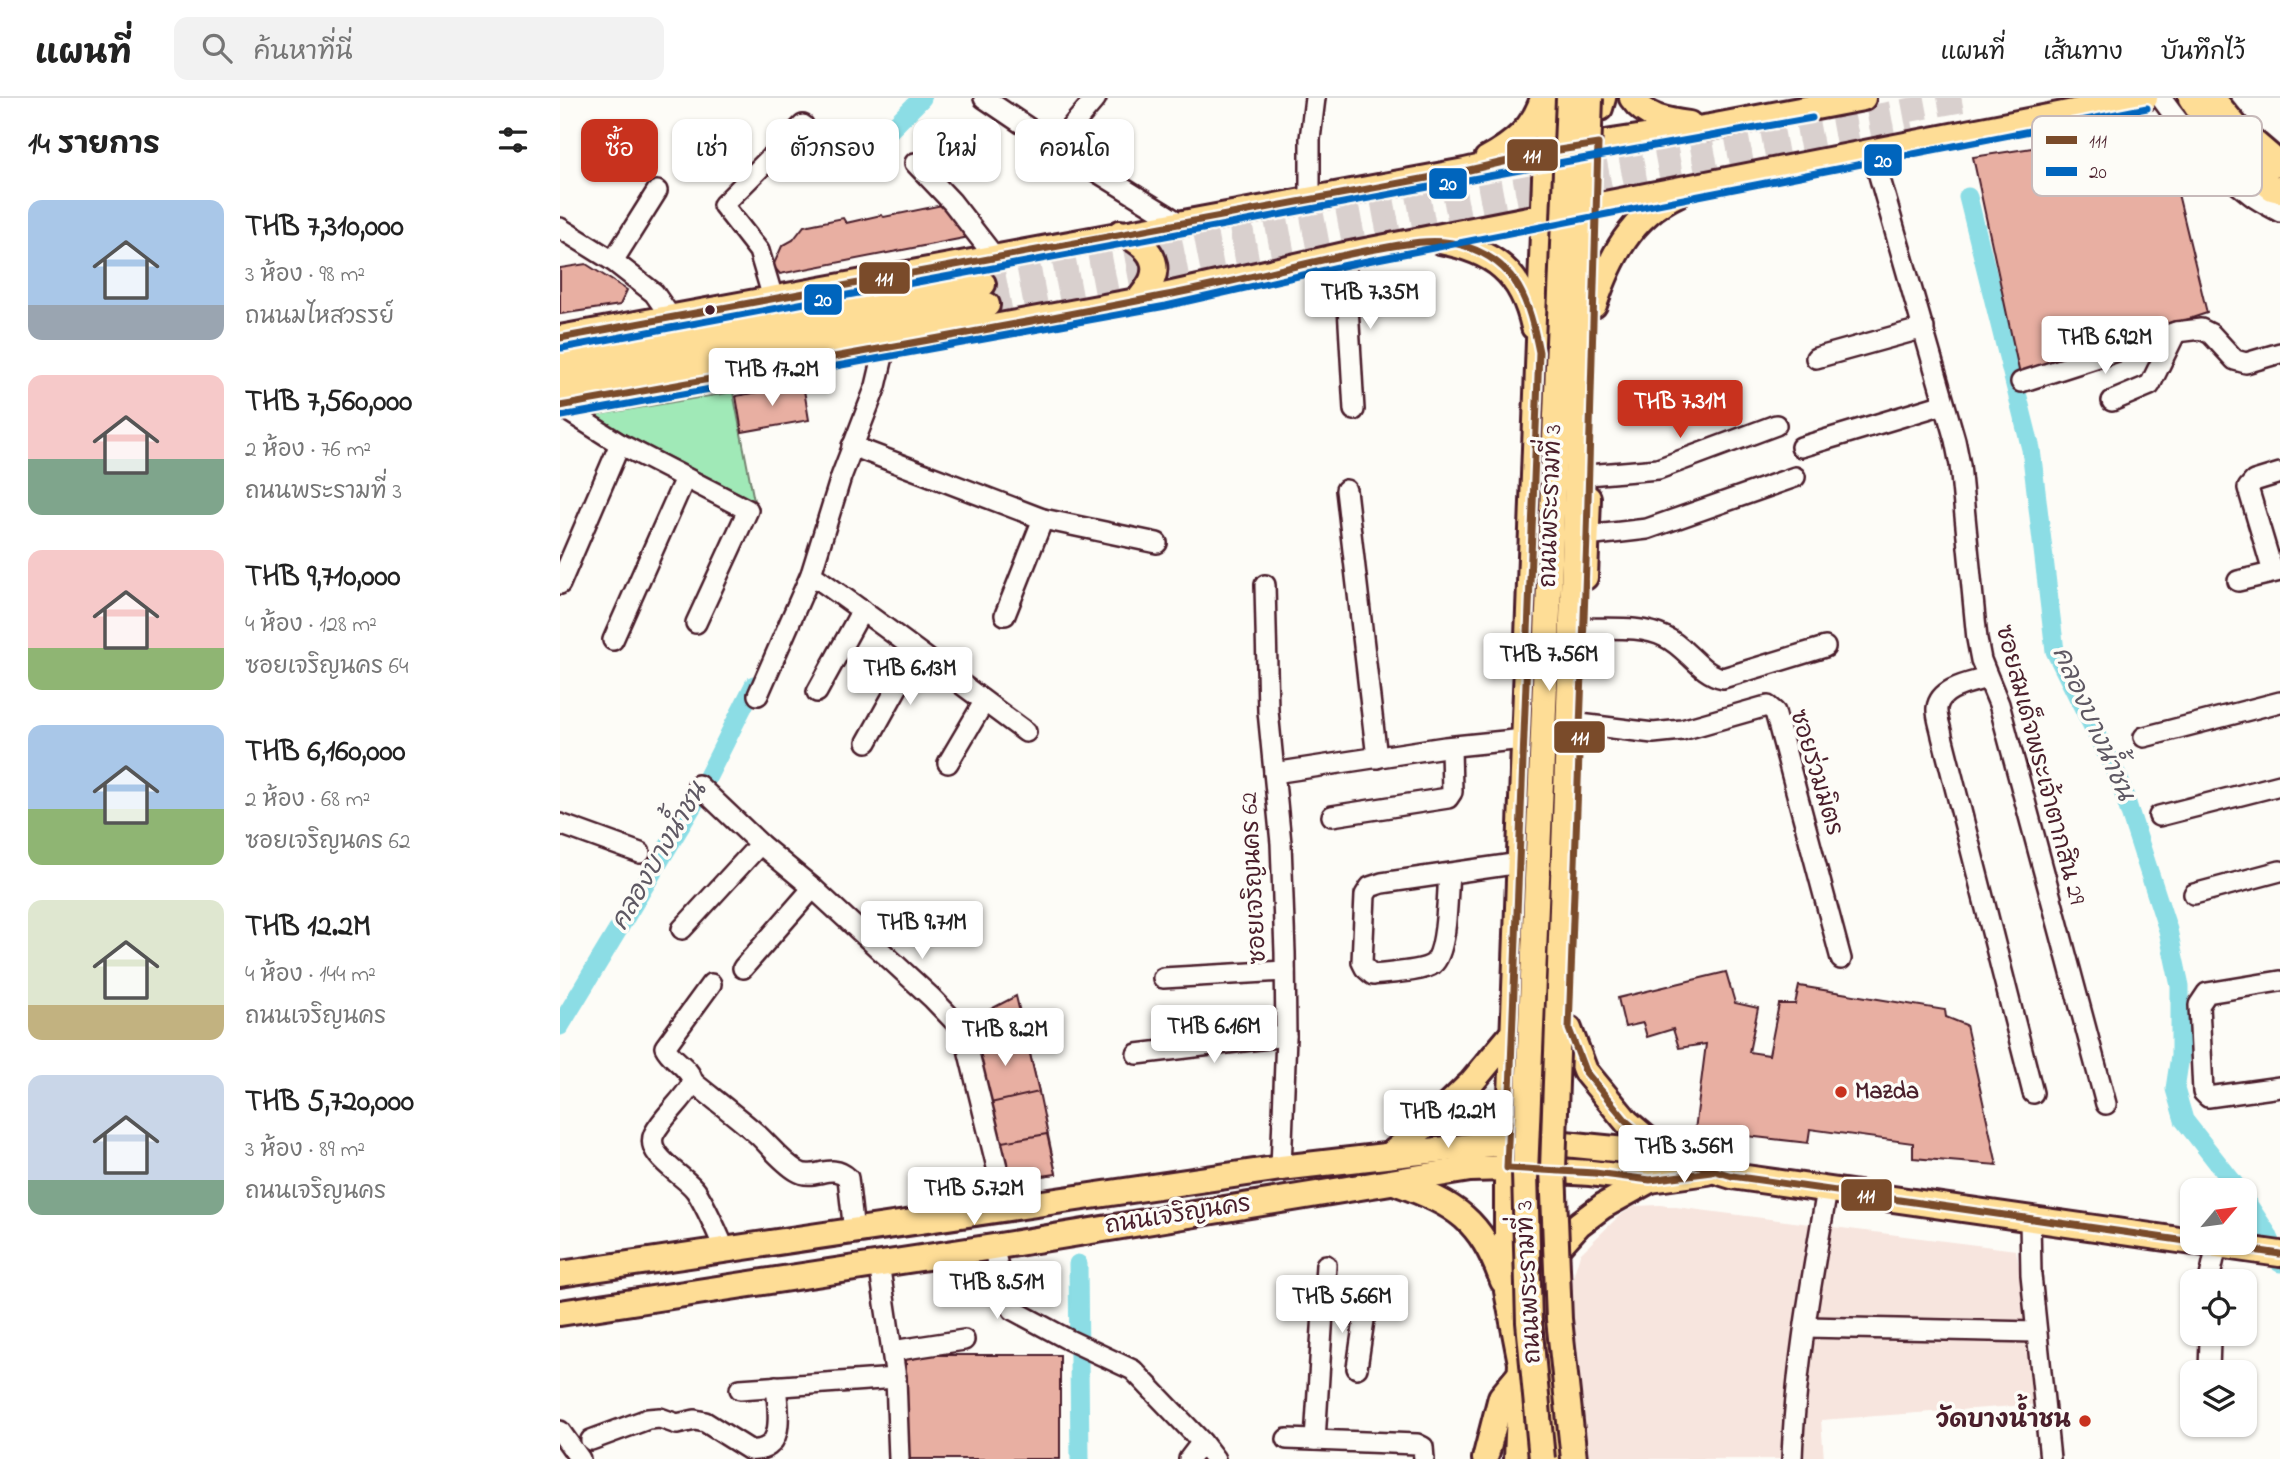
<!DOCTYPE html>
<html lang="th">
<head>
<meta charset="utf-8">
<style>
	:root { --surface:#fff; --page:#f2f2f2; --text:#222; --muted:#767676; --line:#e0e0e0; --accent:#c8321e }
	body { margin:0; font-family:"Indie Flower","Playpen Sans Thai",sans-serif; background:var(--page); color:var(--text); height:100vh; display:flex; flex-direction:column; font-size:26px; white-space:nowrap }
	* { box-sizing:border-box; margin:0 }
	p { font-size:23px; color:var(--muted) }
	.icon { flex:none; width:38px; height:38px; fill:none; stroke:currentColor; stroke-width:2; stroke-linecap:round; stroke-linejoin:round }
	.map { position:relative; flex:1; overflow:hidden }
	.side { display:flex; flex-direction:column; background:var(--surface); width:560px }
	.side>* { flex:none }
	.guide { position:absolute; left:21px; top:21px; width:665px; height:63px; display:flex; gap:14px }
	.needle { width:46px; rotate:61deg }
	.tools { position:absolute; left:1620px; top:1080px; display:grid; gap:14px }
	.tools a { display:grid; place-items:center; width:77px; height:77px; border-radius:14px; background:var(--surface); box-shadow:0 2px 5px #0004; font-size:35px }
	.price { position:absolute; translate:-50% -60px; padding:0 16px; border-radius:7px; background:#fff; color:#222; font-size:23px; line-height:46px; filter:drop-shadow(0 2px 4px #0008) }
	.price::after { content:''; position:absolute; left:50%; top:42px; width:21px; height:16px; margin-left:-10px; background:inherit; clip-path:polygon(0 0,100% 0,50% 100%) }
	.price.on { background:var(--accent); color:#fff }
	ul { padding:0; list-style:none }
	li { display:flex; align-items:center; gap:21px; height:175px; padding:0 28px }
	li span { display:grid; place-items:center; flex:none; width:196px; height:140px; border-radius:14px; color:#555 }
	li>.icon { margin-inline-start:auto }
	span .icon { width:84px; height:84px; fill:#fffc; stroke-width:1 }
	li b { font-size:30px }
	h2 { display:flex; justify-content:space-between; align-items:center; height:84px; padding:0 28px; font-size:30px }
	.chip { padding:0 24px; border-radius:14px; background:var(--surface); box-shadow:0 2px 5px #0004; font-size:24px; line-height:63px }
	.chip.on { background:var(--accent); color:#fff }
	header { display:flex; align-items:center; gap:42px; box-sizing:border-box; height:98px; padding:0 35px; background:var(--surface); border-bottom:2px solid var(--line) }
	header strong { font-size:33px }
	nav { display:flex; gap:38px; margin-inline-start:auto; font-size:24px }
	.search { width:490px; height:63px; background:var(--page); display:flex; align-items:center; gap:18px; box-sizing:border-box; padding:0 24px; border-radius:14px; color:var(--muted); font-size:26px }
	main { display:flex; flex:1; min-height:0 }
	.map>svg:first-child { display:block }
	.built { fill:#f7e5de }
	.green { fill:#a0e9b7; stroke:#758471; stroke-width:2 }
	.lines { fill:none; stroke-linecap:round; stroke-linejoin:round }
	.canal { stroke:#8cdde5; stroke-width:19 }
	.building { fill:#e8afa2; stroke:#4a1f2b; stroke-width:2 }
	.major-tunnel { stroke:#d9d0ce; stroke-width:24; stroke-dasharray:24 12; stroke-linecap:butt }
	.minor-casing { stroke:#4a1f2b; stroke-width:24 }
	.major-casing { stroke:#4a1f2b; stroke-width:30 }
	.minor { stroke:#fdfcf7; stroke-width:19 }
	.major { stroke:#fedd96; stroke-width:24 }
	.major-bridge-casing { stroke:#4a1f2b; stroke-width:30; stroke-linecap:butt }
	.major-bridge { stroke:#fedd96; stroke-width:24 }
	.bus-1-casing { stroke:#fdfcf7; stroke-width:12 }
	.bus-2-casing { stroke:#fdfcf7; stroke-width:12 }
	.bus-1 { stroke:#7a4b2a; stroke-width:7 }
	.bus-2 { stroke:#0065bd; stroke-width:7 }
	.bus-dot { fill:#4a1f2b; stroke:#fdfcf7; stroke-width:2.5 }
	.poi-dot { fill:#c8321e; stroke:#fdfcf7; stroke-width:2.5 }
	.labels { text-anchor:middle; dominant-baseline:central; stroke-width:7; stroke-linejoin:round; paint-order:stroke }
	.street-label { font-size:24px; fill:#4a1f2b; stroke:#fdfcf7 }
	.poi-label { font-size:24px; font-weight:bold; fill:#4a1f2b; stroke:#fdfcf7; text-anchor:start }
	.water-label { font-size:26px; font-style:italic; fill:#5e5863; stroke:#fdfcf7 }
	.key { fill:#fdfcf7; stroke:#c7baba; stroke-width:2 }
	.key-label { font-size:19px; fill:#4a1f2b }
	.line-badge { stroke:#fdfcf7; stroke-width:2.5 }
	.badge-label { font-size:19px; text-anchor:middle; font-weight:bold; fill:#fff }
</style>
</head>
<body>
<header>
<strong>แผนที่</strong>
<div class="search"><svg class="icon" aria-label="search" viewBox="0 0 24 24"><circle cx="10" cy="10" r="6"/><path d="M15 15l6 6"/></svg>ค้นหาที่นี่</div>
<nav><a>แผนที่</a><a>เส้นทาง</a><a>บันทึกไว้</a></nav>
</header>
<main>
<section class="side">
<h2>14 รายการ<svg class="icon" aria-label="filters" viewBox="0 0 24 24"><path d="M4 7h16M4 17h16"/><circle cx="9" cy="7" r="2"/><circle cx="15" cy="17" r="2"/></svg></h2>
<ul>
<li><span style="background:linear-gradient(#a9c7e8 75%,#9aa5b1 0)"><svg class="icon" aria-label="home" viewBox="0 0 24 24"><path d="M3 11l9-7 9 7M6 9v11h12V9"/></svg></span><div><b>THB 7,310,000</b><p>3 ห้อง · 98 m²</p><p>ถนนมไหสวรรย์</p></div></li>
<li><span style="background:linear-gradient(#f6c9c9 60%,#7fa58c 0)"><svg class="icon" aria-label="home" viewBox="0 0 24 24"><path d="M3 11l9-7 9 7M6 9v11h12V9"/></svg></span><div><b>THB 7,560,000</b><p>2 ห้อง · 76 m²</p><p>ถนนพระรามที่ 3</p></div></li>
<li><span style="background:linear-gradient(#f6c9c9 70%,#8fb573 0)"><svg class="icon" aria-label="home" viewBox="0 0 24 24"><path d="M3 11l9-7 9 7M6 9v11h12V9"/></svg></span><div><b>THB 9,710,000</b><p>4 ห้อง · 128 m²</p><p>ซอยเจริญนคร 64</p></div></li>
<li><span style="background:linear-gradient(#a9c7e8 60%,#8fb573 0)"><svg class="icon" aria-label="home" viewBox="0 0 24 24"><path d="M3 11l9-7 9 7M6 9v11h12V9"/></svg></span><div><b>THB 6,160,000</b><p>2 ห้อง · 68 m²</p><p>ซอยเจริญนคร 62</p></div></li>
<li><span style="background:linear-gradient(#dfe7d0 75%,#c2b280 0)"><svg class="icon" aria-label="home" viewBox="0 0 24 24"><path d="M3 11l9-7 9 7M6 9v11h12V9"/></svg></span><div><b>THB 12.2M</b><p>4 ห้อง · 144 m²</p><p>ถนนเจริญนคร</p></div></li>
<li><span style="background:linear-gradient(#c9d6e8 75%,#7fa58c 0)"><svg class="icon" aria-label="home" viewBox="0 0 24 24"><path d="M3 11l9-7 9 7M6 9v11h12V9"/></svg></span><div><b>THB 5,720,000</b><p>3 ห้อง · 89 m²</p><p>ถนนเจริญนคร</p></div></li>
</ul>
</section>
<div class="map">
<svg width="1720" height="1361" viewBox="0 0 1720 1361">
	<rect width="100%" height="100%" fill="#fdfcf7"/>
	<filter id="ink" filterUnits="userSpaceOnUse"><feTurbulence type="fractalNoise" baseFrequency=".0143" numOctaves="2"/><feDisplacementMap in="SourceGraphic" scale="14" xChannelSelector="R" yChannelSelector="G"/><feConvolveMatrix kernelMatrix="1 2 1 2 8 2 1 2 1" color-interpolation-filters="sRGB"/></filter>
	<g filter="url(#ink)">
		<path class="built" d="M1100,1107L1456,1152L1483,1306L1261,1322L1264,1361H1018L1003,1213L1020,1156L1059,1118L1075,1108Z"/>
		<path class="green" d="M173,294L194,403L30,318Z"/>
		<g class="lines">
			<g class="canal">
				<path d="M291,71L362,0"/>
				<path d="M1408,99L1471,351L1495,553L1559,681L1608,832L1620,888V958L1615,991L1624,1022L1679,1092"/>
				<path d="M0,928L135,704L194,587"/>
				<path d="M1685,1102L1708,1137L1720,1165"/>
				<path d="M518,1166L520,1361"/>
			</g>
		</g>
		<g class="building">
			<path d="M1602,30L1647,215L1460,277L1413,59Z"/>
			<path d="M382,107L409,139L220,176L213,168L222,148L233,142L244,128L283,120L286,125L321,117L324,119Z"/>
			<path d="M26,166L67,192L60,207L0,216V170Z"/>
			<path d="M243,286L249,322L182,334L176,298Z"/>
			<path d="M1166,874L1175,905L1198,910L1189,954L1209,957L1219,906H1235L1239,888L1385,912L1386,919L1406,927L1437,1067L1353,1060V1045L1250,1031L1248,1045L1135,1032L1146,946L1119,950L1113,931L1087,939L1083,925L1065,929L1058,900Z"/>
			<path d="M456,898L479,994L496,1076L446,1083L406,924Z"/>
			<path d="M465,935L479,994L426,1006L411,946Z"/>
			<path d="M487,1036L496,1076L446,1083L436,1045Z"/>
			<rect x="346" y="1257" width="154" height="104"/>
		</g>
		<g class="lines">
			<g class="major-tunnel">
				<path d="M423,186L1413,0"/>
				<path d="M427,207L1354,33"/>
			</g>
			<defs>
				<g id="minor">
					<path d="M424,0L495,48L618,124"/>
					<path d="M1601,0C1626,35 1657,71 1691,97C1700,104 1711,109 1720,114"/>
					<path d="M495,48L536,0"/>
					<path d="M1312,53L1395,342L1400,367L1417,541L1421,562L1439,606L1546,1006"/>
					<path d="M355,65L392,104L434,158"/>
					<path d="M750,101V41L755,0"/>
					<path d="M0,130L53,163L94,195L110,218"/>
					<path d="M785,157L794,312"/>
					<path d="M53,163L97,93"/>
					<path d="M213,200L199,153L163,107L243,27"/>
					<path d="M1256,260L1364,230"/>
					<path d="M1461,284L1616,234L1641,231L1651,236L1675,262L1686,265L1720,255"/>
					<path d="M1552,303L1590,287L1616,234"/>
					<path d="M5,307L11,315L60,346L188,412L136,525"/>
					<path d="M292,348L483,421L597,445"/>
					<path d="M1241,349L1384,306"/>
					<path d="M1028,377L1098,371L1216,327"/>
					<path d="M786,392L817,660"/>
					<path d="M1027,438L1087,431L1235,379"/>
					<path d="M1713,474L1688,390L1694,383L1720,375"/>
					<path d="M251,476C324,527 394,581 466,634"/>
					<path d="M1678,483L1720,473"/>
					<path d="M0,486L60,346"/>
					<path d="M705,487L708,613L721,745L725,855L726,938L721,1070"/>
					<path d="M445,517L483,421"/>
					<path d="M1023,530C1049,531 1081,527 1105,539C1127,549 1140,576 1163,580L1265,549"/>
					<path d="M53,542L125,380"/>
					<path d="M1427,580C1411,585 1380,589 1377,610C1376,618 1381,630 1382,638L1473,995"/>
					<path d="M257,594L302,512"/>
					<path d="M198,597L251,476L281,379L316,288L325,250"/>
					<path d="M1020,626L1093,635L1122,632L1203,609L1208,608L1215,614L1281,861"/>
					<path d="M1584,639L1720,604"/>
					<path d="M307,644L357,554"/>
					<path d="M388,665L424,604"/>
					<path d="M714,675L885,649L964,641"/>
					<path d="M138,687L200,746L253,790L372,900L397,926L406,943L447,1110"/>
					<path d="M772,718L888,700L892,694L891,649"/>
					<path d="M1599,718L1720,687"/>
					<path d="M0,726L80,755"/>
					<path d="M889,775C887,796 888,853 873,866C862,874 827,875 813,877L805,870L802,864L805,797L810,789L822,785L960,765"/>
					<path d="M1634,796L1720,773"/>
					<path d="M122,831L200,746"/>
					<path d="M183,870L253,790"/>
					<path d="M603,880L725,873"/>
					<path d="M1720,883L1647,895L1639,907L1643,994L1648,999L1720,989"/>
					<path d="M151,886L105,949C111,962 130,969 133,984C123,1003 103,1018 94,1036C84,1058 126,1078 136,1093C148,1112 156,1132 165,1152"/>
					<path d="M577,956L726,938"/>
					<path d="M133,984C154,1001 176,1018 197,1036C210,1048 222,1064 237,1073C254,1084 271,1063 288,1080L294,1134"/>
					<path d="M1470,1121L1471,1177L1490,1361"/>
					<path d="M433,1149L444,1191L453,1212L509,1242L573,1272L642,1344L655,1361"/>
					<path d="M319,1165L336,1280L339,1361"/>
					<path d="M1649,1183L1657,1147"/>
					<path d="M763,1207L799,1212L805,1215L797,1270"/>
					<path d="M1246,1229L1476,1234"/>
					<path d="M1645,1236L1650,1241L1649,1274"/>
					<path d="M332,1253L404,1242"/>
					<path d="M180,1291L336,1280"/>
					<path d="M0,1333L20,1361"/>
					<path d="M727,1341L857,1346L863,1349L864,1361"/>
					<path d="M31,1342L88,1321L100,1320L117,1326L135,1322L145,1324L190,1352C227,1355 218,1311 216,1288"/>
					<path d="M755,1342L766,1167"/>
					<path d="M629,1361L642,1344"/>
					<path d="M1232,1361C1235,1271 1252,1181 1267,1092"/>
				</g>
				<g id="major">
					<path d="M1072,0C1086,20 1107,23 1129,26"/>
					<path d="M1631,0L1661,46L1712,90L1720,92"/>
					<path d="M1652,0L1677,30L1720,67"/>
					<path d="M1040,10L1043,0"/>
					<path d="M927,61C954,46 974,30 983,0"/>
					<path d="M560,135C579,142 602,158 592,182C589,189 583,196 579,202"/>
					<path d="M880,143C933,153 962,174 974,229"/>
					<path d="M1034,207C1050,160 1071,118 1118,96"/>
					<path d="M0,240L905,73L986,54L1150,29L1303,0"/>
					<path d="M0,265L423,186"/>
					<path d="M0,286L427,207"/>
					<path d="M0,308L604,198L785,157L1585,0"/>
					<path d="M1025,479L1028,400"/>
					<path d="M1009,931L1025,973L1067,1024L1107,1058"/>
					<path d="M830,1057L879,1016L912,984L953,935"/>
					<path d="M837,1085C897,1107 920,1121 943,1183"/>
					<path d="M1637,1144L1720,1156"/>
					<path d="M992,1156L1019,1126L1043,1108L1090,1082"/>
					<path d="M0,1176L721,1070L947,1044L1005,1046L1065,1052L1107,1058L1172,1078L1633,1144"/>
					<path d="M0,1215L433,1149L910,1071L947,1070L1030,1075L1090,1082L1147,1074"/>
					<path d="M982,1215L1000,1361"/>
					<path d="M971,1238L981,1207L992,1155"/>
					<path d="M925,1361L941,1299L961,1275"/>
					<path d="M957,1361L961,1265L947,1193V1044L951,998L988,0"/>
				</g>
			</defs>
			<use href="#minor" class="minor-casing"/>
			<use href="#major" class="major-casing"/>
			<use href="#minor" class="minor"/>
			<use href="#major" class="major"/>
			<defs>
				<g id="major-bridge">
					<path d="M982,1361L969,1224L965,1075L1009,0"/>
					<path d="M1014,1361L999,1221L993,1071L1030,0"/>
				</g>
			</defs>
			<use href="#major-bridge" class="major-bridge-casing"/>
			<use href="#major-bridge" class="major-bridge"/>
			<defs>
				<g id="bus-1">
					<path d="M0,240L905,73L986,54L1038,46L1027,438L1009,931L1025,973L1067,1024L1107,1058L1172,1078L1633,1144"/>
					<path d="M0,308C201,271 402,238 602,198C672,185 741,165 810,152C842,147 874,138 905,148C958,165 969,204 979,254L947,1070L1035,1075L1090,1082L1152,1074"/>
					<path d="M1640,1144L1720,1156"/>
				</g>
				<g id="bus-2">
					<path d="M2,250L993,66L1252,20"/>
					<path d="M2,318L606,208L787,167L1587,10"/>
				</g>
			</defs>
			<use href="#bus-1" class="bus-1-casing"/>
			<use href="#bus-2" class="bus-2-casing"/>
			<use href="#bus-1" class="bus-1"/>
			<use href="#bus-2" class="bus-2"/>
		</g>
	</g>
	<circle class="bus-dot" cx="150" cy="212" r="6"/>
	<g class="poi-dot">
		<circle cx="1281" cy="994" r="7"/>
		<circle cx="1525" cy="1323" r="7"/>
	</g>
	<g class="labels">
		<g class="street-label">
			<text transform="translate(992 408) rotate(-88)">ถนนพระรามที่ 3</text>
			<text transform="translate(1479 667) rotate(75)">ซอยสมเด็จพระเจ้าตากสิน 29</text>
			<text transform="translate(1255 675) rotate(73)">ซอยร่วมมิตร</text>
			<text transform="translate(695 780) rotate(-93)">ซอยเจริญนคร 62</text>
			<text transform="translate(618 1118) rotate(-9)">ถนนเจริญนคร</text>
			<text transform="translate(970 1184) rotate(-93)">ถนนพระรามที่ 3</text>
		</g>
		<g class="poi-label">
			<text x="1295" y="994">Mazda</text>
			<text x="1511" y="1323" text-anchor="end">วัดบางน้ำชน</text>
		</g>
		<g class="water-label">
			<text transform="translate(1532 626) rotate(66)">คลองบางน้ำชน</text>
			<text transform="translate(100 759) rotate(-60)">คลองบางน้ำชน</text>
		</g>
	</g>
	<rect x="1472" y="18" width="230" height="80" rx="10" class="key"/>
	<rect x="1486" y="38" width="31" height="8" fill="#7a4b2a"/>
	<rect x="1486" y="69" width="31" height="9" fill="#0065bd"/>
	<g class="key-label">
		<text x="1529" y="49">111</text>
		<text x="1529" y="80">20</text>
	</g>
	<g class="line-badge">
		<rect x="946" y="40" width="53" height="34" rx="7" fill="#7a4b2a"/>
		<rect x="1303" y="45" width="40" height="34" rx="7" fill="#0065bd"/>
		<rect x="868" y="69" width="40" height="33" rx="7" fill="#0065bd"/>
		<rect x="298" y="163" width="53" height="34" rx="7" fill="#7a4b2a"/>
		<rect x="243" y="185" width="40" height="33" rx="7" fill="#0065bd"/>
		<rect x="993" y="622" width="53" height="34" rx="7" fill="#7a4b2a"/>
		<rect x="1280" y="1080" width="53" height="34" rx="7" fill="#7a4b2a"/>
	</g>
	<g class="badge-label">
		<text x="972" y="64">111</text>
		<text x="1323" y="69">20</text>
		<text x="888" y="92">20</text>
		<text x="324" y="187">111</text>
		<text x="263" y="208">20</text>
		<text x="1020" y="646">111</text>
		<text x="1306" y="1104">111</text>
	</g>
</svg>
<div class="tools">
<a><svg class="needle" viewBox="-14 -14 28 28"><path d="M0-13l5 13h-10z" fill="#e53935"/><path d="M0 13l5-13h-10z" fill="#767676"/></svg></a>
<a><svg class="icon" aria-label="locate" viewBox="0 0 24 24"><circle cx="12" cy="12" r="6"/><path d="M12 2v4M12 18v4M2 12h4M18 12h4"/></svg></a>
<a><svg class="icon" aria-label="layers" viewBox="0 0 24 24"><path d="M12 4l9 5-9 5-9-5zM3 14l9 5 9-5"/></svg></a>
</div>
<b class="price" style="left:810px;top:233px">THB 7.35M</b>
<b class="price" style="left:1545px;top:278px">THB 6.92M</b>
<b class="price" style="left:212px;top:310px">THB 17.2M</b>
<b class="price on" style="left:1120px;top:342px">THB 7.31M</b>
<b class="price" style="left:989px;top:595px">THB 7.56M</b>
<b class="price" style="left:350px;top:609px">THB 6.13M</b>
<b class="price" style="left:362px;top:863px">THB 9.71M</b>
<b class="price" style="left:654px;top:967px">THB 6.16M</b>
<b class="price" style="left:445px;top:970px">THB 8.2M</b>
<b class="price" style="left:888px;top:1052px">THB 12.2M</b>
<b class="price" style="left:1124px;top:1087px">THB 3.56M</b>
<b class="price" style="left:414px;top:1129px">THB 5.72M</b>
<b class="price" style="left:437px;top:1223px">THB 8.51M</b>
<b class="price" style="left:782px;top:1237px">THB 5.66M</b>
<div class="guide">
<a class="chip on">ซื้อ</a>
<a class="chip">เช่า</a>
<a class="chip">ตัวกรอง</a>
<a class="chip">ใหม่</a>
<a class="chip">คอนโด</a>
</div>
</div>
</main>
</body>
</html>
